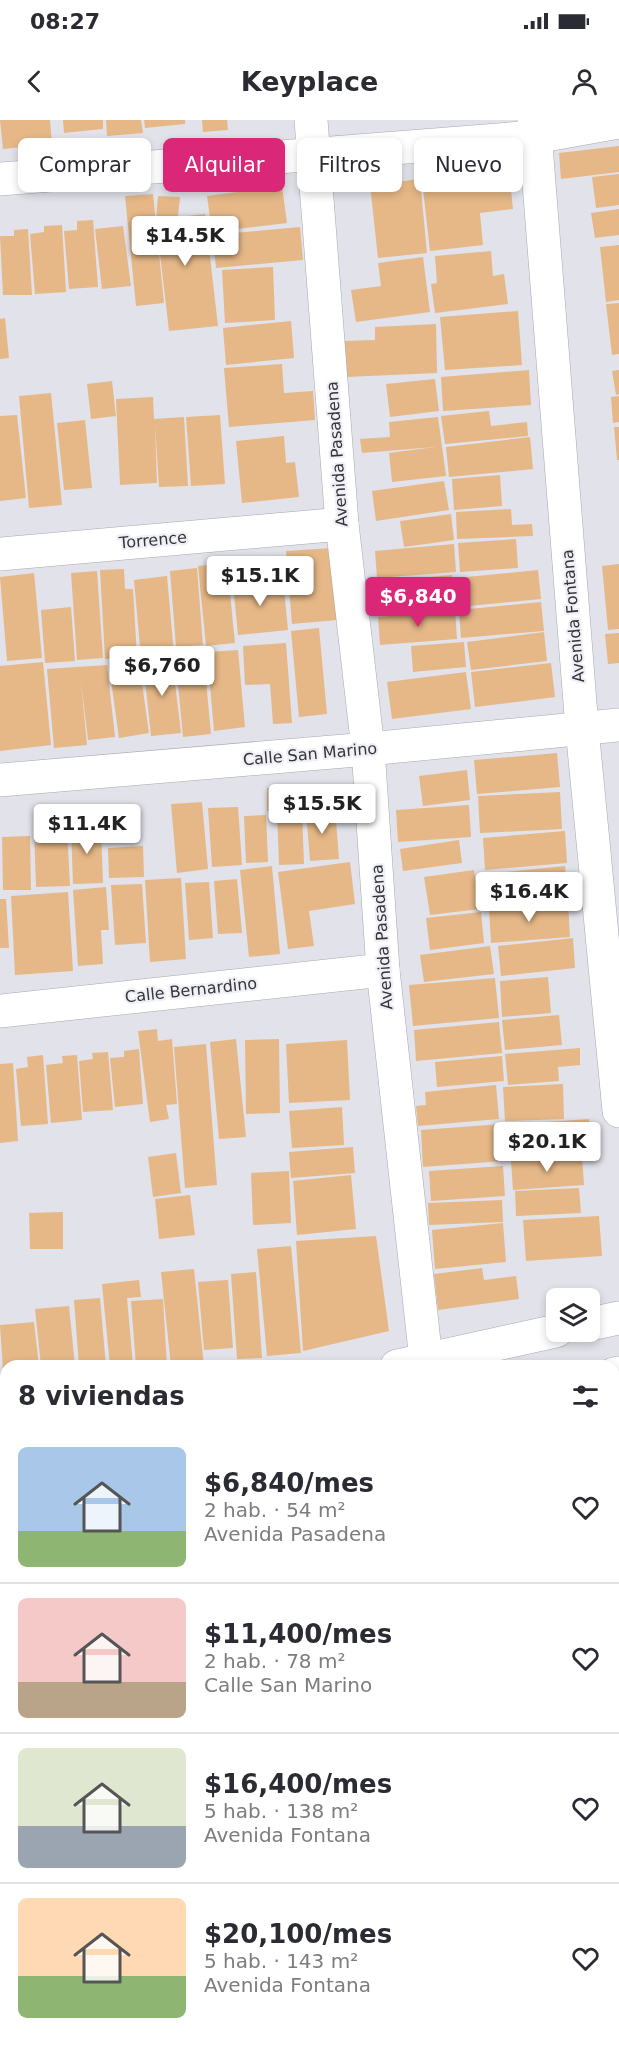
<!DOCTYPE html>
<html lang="es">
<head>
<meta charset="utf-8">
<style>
	:root { --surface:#fff; --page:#f7f7f7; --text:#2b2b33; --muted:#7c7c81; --line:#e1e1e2; --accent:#db2777 }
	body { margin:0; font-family:"DejaVu Sans",sans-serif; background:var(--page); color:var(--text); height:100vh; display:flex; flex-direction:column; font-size:22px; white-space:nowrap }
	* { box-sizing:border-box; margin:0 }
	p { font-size:20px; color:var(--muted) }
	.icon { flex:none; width:33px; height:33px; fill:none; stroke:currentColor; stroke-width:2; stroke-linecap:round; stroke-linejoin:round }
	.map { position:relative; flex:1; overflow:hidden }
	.sheet { position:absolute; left:0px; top:1240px; width:620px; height:686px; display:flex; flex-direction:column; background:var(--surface); border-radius:18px 18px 0 0; box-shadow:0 3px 9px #0003 }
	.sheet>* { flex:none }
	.banner { position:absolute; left:18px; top:18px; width:584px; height:54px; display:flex; gap:12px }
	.controls { position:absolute; left:546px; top:1168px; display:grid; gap:12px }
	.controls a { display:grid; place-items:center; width:54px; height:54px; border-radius:9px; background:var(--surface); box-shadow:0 3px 9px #0003; font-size:30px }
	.price { position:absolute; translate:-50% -51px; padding:0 14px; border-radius:6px; background:#fff; color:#222; font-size:20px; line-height:39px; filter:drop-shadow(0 2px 3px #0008) }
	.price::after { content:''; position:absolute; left:50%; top:36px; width:18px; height:14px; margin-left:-9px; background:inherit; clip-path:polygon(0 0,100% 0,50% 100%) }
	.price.active { background:var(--accent); color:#fff }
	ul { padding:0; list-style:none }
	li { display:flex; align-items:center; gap:18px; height:150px; padding:0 18px }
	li+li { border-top:2px solid var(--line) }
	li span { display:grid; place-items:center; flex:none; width:168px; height:120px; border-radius:9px; color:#555 }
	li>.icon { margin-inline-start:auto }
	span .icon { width:72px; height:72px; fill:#fffc; stroke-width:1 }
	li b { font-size:26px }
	h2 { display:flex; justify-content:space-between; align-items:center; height:72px; padding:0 18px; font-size:26px }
	.tag { padding:0 21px; border-radius:9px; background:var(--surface); box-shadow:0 3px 9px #0003; font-size:21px; line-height:54px }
	.tag.active { background:var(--accent); color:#fff }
	.status { display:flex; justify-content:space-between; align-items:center; height:42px; padding:0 30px; background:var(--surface); direction:ltr }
	.status svg { height:16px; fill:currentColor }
	header { display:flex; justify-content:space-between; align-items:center; height:78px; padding:0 18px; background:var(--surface); font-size:27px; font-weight:800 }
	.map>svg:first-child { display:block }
	.building { fill:#e6b887 }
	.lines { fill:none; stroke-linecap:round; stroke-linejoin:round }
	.street-casing { stroke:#a7a7ae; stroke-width:34 }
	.street { stroke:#fff; stroke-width:33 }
	.labels { text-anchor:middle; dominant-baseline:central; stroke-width:4.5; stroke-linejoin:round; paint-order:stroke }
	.street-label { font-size:16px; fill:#353437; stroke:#efeff7 }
</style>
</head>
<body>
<div class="status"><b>08:27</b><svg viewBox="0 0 49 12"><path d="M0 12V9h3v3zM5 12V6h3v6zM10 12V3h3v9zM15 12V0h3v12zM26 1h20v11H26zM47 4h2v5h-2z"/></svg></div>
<header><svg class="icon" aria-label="back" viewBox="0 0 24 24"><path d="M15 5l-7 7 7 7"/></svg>Keyplace<svg class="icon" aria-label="person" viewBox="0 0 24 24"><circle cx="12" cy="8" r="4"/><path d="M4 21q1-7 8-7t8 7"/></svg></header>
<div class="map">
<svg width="619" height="1925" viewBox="0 0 619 1925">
	<rect width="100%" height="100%" fill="#e2e2ea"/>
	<g class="building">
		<path d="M0,0H50L52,24L3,29Z"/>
		<path d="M63,0H103V9L64,13Z"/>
		<path d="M106,0H141L143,13L107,16Z"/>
		<path d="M144,0H185V4L145,8Z"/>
		<path d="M202,0H227L228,10L203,12Z"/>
		<path d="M619,26V52L561,59L559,33Z"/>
		<path d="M509,51L513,89L480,93L483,125L430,131L422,60Z"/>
		<path d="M619,54V85L596,88L592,57Z"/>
		<path d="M420,59L427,133L378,138L370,65Z"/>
		<path d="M282,66L287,103L212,112L207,76Z"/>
		<path d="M153,74L164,183L136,186L125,76Z"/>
		<path d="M158,76L180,77L178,97L205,94L218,206L169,211L156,100Z"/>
		<path d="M619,89V115L595,118L591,93Z"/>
		<path d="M93,100L98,167L69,169L64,111L77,110V101Z"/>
		<path d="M62,105L66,172L35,174L30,114L44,112V106Z"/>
		<path d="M123,106L131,166L102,169L95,109Z"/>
		<path d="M300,107L303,140L216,148L213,115Z"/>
		<path d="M28,109L32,175H3L0,116H14V110Z"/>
		<path d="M619,125V180L606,182L600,127Z"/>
		<path d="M491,131L493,156L504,154L508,184L435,193L431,164L437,163L435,136Z"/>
		<path d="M423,137L430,192L356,202L351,170L381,166L378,143Z"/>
		<path d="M273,147L275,200L225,203L222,150Z"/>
		<path d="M619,183V234L612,235L606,184Z"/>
		<path d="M518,191L522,245L445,250L440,197Z"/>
		<path d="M5,198L9,238L0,239V199Z"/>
		<path d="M291,201L294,238L226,245L223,208Z"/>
		<path d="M436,204L437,253L346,257L344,221L375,220V207Z"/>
		<path d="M282,244L284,273L313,271L315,300L229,307L224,248Z"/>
		<path d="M529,250L531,285L443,291L441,257Z"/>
		<path d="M619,250V274L616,275L612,251Z"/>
		<path d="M435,259L439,291L390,297L386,264Z"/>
		<path d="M112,261L116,296L91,299L87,264Z"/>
		<path d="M51,273L62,385L29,388L19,276Z"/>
		<path d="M619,276V302L613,303L611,277Z"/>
		<path d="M153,277L154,299L184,297L188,366L159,367L155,304L157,363L120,365L116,279Z"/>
		<path d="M489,291L491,306L527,302L528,316L445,324L441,296Z"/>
		<path d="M17,295L26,378L0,381V296Z"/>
		<path d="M220,295L225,364L191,366L186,297Z"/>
		<path d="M438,297L446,356L392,362L389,333L435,327L362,333L360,319L390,317L389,302Z"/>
		<path d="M85,300L92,368L64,370L57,303Z"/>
		<path d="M614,307H619V340H617Z"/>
		<path d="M284,316L286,343L295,342L299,377L242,383L236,321Z"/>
		<path d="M530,317L533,349L449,357L446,327Z"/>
		<path d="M500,355L502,386L454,390L452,359Z"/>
		<path d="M444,361L449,390L376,401L372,371Z"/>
		<path d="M511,389L512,405L532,404L533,416L457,419L456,392Z"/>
		<path d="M451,394L454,420L404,427L400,401Z"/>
		<path d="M516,419L518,448L460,452L458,423Z"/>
		<path d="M454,424L456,452L377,458L375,431Z"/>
		<path d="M332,428L337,500L292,504L286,431Z"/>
		<path d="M227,443L235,523L206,526L198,446Z"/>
		<path d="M619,444V509L608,510L602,446Z"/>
		<path d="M197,448L203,525L176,527L170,451Z"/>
		<path d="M124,449L125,469H133L137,537L105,539L100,450Z"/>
		<path d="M538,450L541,479L459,487L456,458Z"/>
		<path d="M97,451L103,538L77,540L71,453Z"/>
		<path d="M34,453L42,538L7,541L0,457Z"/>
		<path d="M452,455L455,488L398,494L394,460Z"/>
		<path d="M167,456L174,534L141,538L134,460Z"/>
		<path d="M283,459L288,510L238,515L233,464Z"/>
		<path d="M541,482L544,511L461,518L459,490Z"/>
		<path d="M71,487L75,541L45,543L41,490Z"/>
		<path d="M455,490L457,519L380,525L378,497Z"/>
		<path d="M319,508L327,594L299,597L291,511Z"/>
		<path d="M544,512L547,541L471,550L467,522Z"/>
		<path d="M619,513V543L608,544L605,514Z"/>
		<path d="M464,522L466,547L413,552L411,526Z"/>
		<path d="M286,523L292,603L273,604L270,564L245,565L243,526Z"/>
		<path d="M203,529L211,614L183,617L175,532Z"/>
		<path d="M238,530L245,607L214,611L207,532Z"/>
		<path d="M172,538L181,613L151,616L143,542Z"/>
		<path d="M43,542L51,625L0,631V546Z"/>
		<path d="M139,542L149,613L119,618L109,546Z"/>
		<path d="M551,543L555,577L475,587L471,552Z"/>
		<path d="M107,545L115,617L88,620L81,562L87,625L54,628L47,549Z"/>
		<path d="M466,552L471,589L392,599L387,562Z"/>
		<path d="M557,633L560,667L477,674L474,640Z"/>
		<path d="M467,650L470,680L423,686L419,656Z"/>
		<path d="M301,667L304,744L279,745L277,691H267V668Z"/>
		<path d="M560,672L562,709L480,713L478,676Z"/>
		<path d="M202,682L208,749L177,753L171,684Z"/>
		<path d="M469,685L471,717L398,722L396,690Z"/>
		<path d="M238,687L242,745L212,747L208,688Z"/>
		<path d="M335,688L339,739L310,741L306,690Z"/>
		<path d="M266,695L268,742L246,743L244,696Z"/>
		<path d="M67,707L70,766L36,767L34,708Z"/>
		<path d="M101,707L103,763L73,764L71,708Z"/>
		<path d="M565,711L567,743L485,750L483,718Z"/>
		<path d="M30,716L31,770H3L2,717Z"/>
		<path d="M459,720L462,743L403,751L400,729Z"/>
		<path d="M143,726L144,757L109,758L108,728Z"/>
		<path d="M350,742L355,784L309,791L314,826L288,829L278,752Z"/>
		<path d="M272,746L280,834L249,837L240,750Z"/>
		<path d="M565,746L568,778L488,785L485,754Z"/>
		<path d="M474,750L480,789L430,795L424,757Z"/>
		<path d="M181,758L186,839L150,842L145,760Z"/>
		<path d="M237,759L242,813L218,814L214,761Z"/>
		<path d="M209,762L213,818L189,820L185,763Z"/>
		<path d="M142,764L146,823L115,825L111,765Z"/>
		<path d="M106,767L109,810H101L103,844L78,846L73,770Z"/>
		<path d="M68,772L73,851L15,855L11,776Z"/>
		<path d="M0,779H6L9,828H0Z"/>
		<path d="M568,784L570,817L491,823L489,789Z"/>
		<path d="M481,792L484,823L430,830L426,798Z"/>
		<path d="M573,818L575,848L501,856L498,826Z"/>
		<path d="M490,826L494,854L424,862L420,835Z"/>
		<path d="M548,857L551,893L502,897L500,861Z"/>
		<path d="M495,858L499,898L413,906L409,865Z"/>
		<path d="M559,895L562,925L505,930L502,900Z"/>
		<path d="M499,902L502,933L416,941L414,910Z"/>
		<path d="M157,909L158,921L172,919L177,984L166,985L169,999L150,1002L138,911Z"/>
		<path d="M236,919L246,1017L219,1019L210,922Z"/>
		<path d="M279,919L280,993L246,994L245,920Z"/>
		<path d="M347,920L350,980L289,983L286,924Z"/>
		<path d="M206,924L217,1065L185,1068L174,927Z"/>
		<path d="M580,928V945L558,947L559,961L508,965L505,934Z"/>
		<path d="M139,929L143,984L115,987L110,938L124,937V931Z"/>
		<path d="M108,932L113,990L83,992L79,941L93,939L92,933Z"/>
		<path d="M43,935L48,1004L21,1006L16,949L28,947L27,937Z"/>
		<path d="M77,935L82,1000L51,1003L46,945L63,943L62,936Z"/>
		<path d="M502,936L504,961L437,967L435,942Z"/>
		<path d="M13,943L18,1021L0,1023V944Z"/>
		<path d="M563,964L564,999L505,1001L503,967Z"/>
		<path d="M496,965L499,999L418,1006L416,986L426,985L425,972Z"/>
		<path d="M342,987L344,1025L292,1028L289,991Z"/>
		<path d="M589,999L592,1032L506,1038L504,1005Z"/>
		<path d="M501,1004L503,1041L423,1047L421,1010Z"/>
		<path d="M353,1027L355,1053L291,1058L289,1032Z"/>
		<path d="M176,1033L181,1073L153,1077L148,1037Z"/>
		<path d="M582,1036L584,1065L513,1070L511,1041Z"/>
		<path d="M503,1046L505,1076L431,1081L429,1051Z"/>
		<path d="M289,1051L291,1103L253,1105L251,1053Z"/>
		<path d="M351,1055L356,1109L297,1115L293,1061Z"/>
		<path d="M579,1068L581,1093L516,1096L515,1071Z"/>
		<path d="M190,1075L195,1115L159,1119L155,1079Z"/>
		<path d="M502,1080L503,1102L429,1105L428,1083Z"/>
		<path d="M63,1092V1129H30L29,1093Z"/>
		<path d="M599,1096L602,1136L526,1141L523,1100Z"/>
		<path d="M503,1103L506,1142L435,1149L432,1110Z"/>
		<path d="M376,1116L389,1211L303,1231L296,1121Z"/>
		<path d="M291,1126L301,1233L267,1236L257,1129Z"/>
		<path d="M482,1148L484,1160L516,1156L519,1179L438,1190L434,1154Z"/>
		<path d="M194,1149L204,1246H171L161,1152Z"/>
		<path d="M256,1152L262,1238L237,1239L231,1154Z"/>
		<path d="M139,1160L141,1177L127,1178L133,1245L110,1246L102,1164Z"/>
		<path d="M228,1160L233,1228L204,1230L198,1162Z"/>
		<path d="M100,1178L106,1246H79L74,1180Z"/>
		<path d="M163,1179L167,1246H136L131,1181Z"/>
		<path d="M69,1186L75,1246H41L35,1189Z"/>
		<path d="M34,1202L39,1246H6V1265H4L0,1205Z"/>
		<path d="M0,1263H2L6,1295V1304L0,1306Z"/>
		<path d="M6,1444V1503H5L0,1485V1446Z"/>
		<path d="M0,1500L6,1517V1529L0,1531Z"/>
		<path d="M6,1535V1624H5L0,1606V1537Z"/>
		<path d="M614,1705L619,1721V1736L614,1738Z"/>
		<path d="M6,1720V1750L0,1752V1735L4,1734L0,1722Z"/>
		<path d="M619,1745V1802L614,1804V1746Z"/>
		<path d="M6,1753V1785L0,1787V1755Z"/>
		<path d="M6,1788V1828L0,1830V1789Z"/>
		<path d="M619,1804V1894L614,1895V1806Z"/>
		<path d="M6,1832V1859L0,1842V1834Z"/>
		<path d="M619,1901V1925H616L614,1902Z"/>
		<path d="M29,1920H89V1921L74,1925H31Z"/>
		<path d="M151,1920H169L170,1925H137Z"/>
		<path d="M386,1920H417L419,1925H388Z"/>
	</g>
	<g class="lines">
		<defs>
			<g id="street">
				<path d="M311,0L342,404L368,629L383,850L426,1240"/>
				<path d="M534,0L582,608L619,991"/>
				<path d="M0,59L535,17L619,2"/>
				<path d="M0,434L342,404"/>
				<path d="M0,660L368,629L619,605"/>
				<path d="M0,891L383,850"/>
				<path d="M590,1204L619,1198"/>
				<path d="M397,1246L556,1211"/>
				<path d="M614,1254L619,1253"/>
				<path d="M0,1340L6,1338"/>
				<path d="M0,1413L6,1411"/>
				<path d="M614,1469L619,1488"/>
				<path d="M0,1648L6,1646"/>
				<path d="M216,1920L217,1925"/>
				<path d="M453,1920L454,1925"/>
			</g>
		</defs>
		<use href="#street" class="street-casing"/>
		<use href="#street" class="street"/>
	</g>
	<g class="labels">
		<g class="street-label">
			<text transform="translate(337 334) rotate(-94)">Avenida Pasadena</text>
			<text transform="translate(153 420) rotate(-5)">Torrence</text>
			<text transform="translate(573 496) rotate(-95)">Avenida Fontana</text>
			<text transform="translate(310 634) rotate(-5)">Calle San Marino</text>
			<text transform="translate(382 817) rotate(-94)">Avenida Pasadena</text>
			<text transform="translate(191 870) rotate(-6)">Calle Bernardino</text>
		</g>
	</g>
</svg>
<div class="controls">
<a><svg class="icon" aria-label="layers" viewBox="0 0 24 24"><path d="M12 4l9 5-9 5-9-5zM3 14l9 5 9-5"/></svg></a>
</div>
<b class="price" style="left:185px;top:147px">$14.5K</b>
<b class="price" style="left:260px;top:487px">$15.1K</b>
<b class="price active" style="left:418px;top:508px">$6,840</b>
<b class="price" style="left:162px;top:577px">$6,760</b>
<b class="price" style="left:322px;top:715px">$15.5K</b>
<b class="price" style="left:87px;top:735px">$11.4K</b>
<b class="price" style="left:529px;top:803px">$16.4K</b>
<b class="price" style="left:547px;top:1053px">$20.1K</b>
<div class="banner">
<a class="tag">Comprar</a>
<a class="tag active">Alquilar</a>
<a class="tag">Filtros</a>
<a class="tag">Nuevo</a>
</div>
<section class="sheet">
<h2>8 viviendas<svg class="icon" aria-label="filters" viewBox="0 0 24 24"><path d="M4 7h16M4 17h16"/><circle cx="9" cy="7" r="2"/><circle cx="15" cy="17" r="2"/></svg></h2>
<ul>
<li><span style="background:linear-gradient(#a9c7e8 70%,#8fb573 0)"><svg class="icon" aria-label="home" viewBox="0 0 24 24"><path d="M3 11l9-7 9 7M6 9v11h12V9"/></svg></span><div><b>$6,840/mes</b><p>2 hab. · 54 m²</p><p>Avenida Pasadena</p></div><svg class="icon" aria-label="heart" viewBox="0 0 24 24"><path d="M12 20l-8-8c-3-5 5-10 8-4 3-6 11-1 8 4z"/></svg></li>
<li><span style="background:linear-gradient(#f6c9c9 70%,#b9a48a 0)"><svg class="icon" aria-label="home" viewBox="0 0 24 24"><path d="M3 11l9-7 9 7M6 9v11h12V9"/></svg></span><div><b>$11,400/mes</b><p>2 hab. · 78 m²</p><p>Calle San Marino</p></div><svg class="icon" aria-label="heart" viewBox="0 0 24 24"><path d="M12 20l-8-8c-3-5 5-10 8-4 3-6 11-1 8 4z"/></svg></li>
<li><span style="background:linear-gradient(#dfe7d0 65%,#9aa5b1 0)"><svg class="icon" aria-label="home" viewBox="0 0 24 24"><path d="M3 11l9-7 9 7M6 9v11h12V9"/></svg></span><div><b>$16,400/mes</b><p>5 hab. · 138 m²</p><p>Avenida Fontana</p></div><svg class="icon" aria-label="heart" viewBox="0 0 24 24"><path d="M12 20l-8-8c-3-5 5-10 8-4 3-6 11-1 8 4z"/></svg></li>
<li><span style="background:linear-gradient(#ffd9b3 65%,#8fb573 0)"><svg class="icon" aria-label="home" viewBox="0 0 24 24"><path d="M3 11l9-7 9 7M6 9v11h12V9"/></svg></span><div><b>$20,100/mes</b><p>5 hab. · 143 m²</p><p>Avenida Fontana</p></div><svg class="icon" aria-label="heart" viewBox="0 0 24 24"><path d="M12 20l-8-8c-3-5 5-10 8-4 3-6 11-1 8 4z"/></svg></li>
</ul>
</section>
</div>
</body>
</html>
